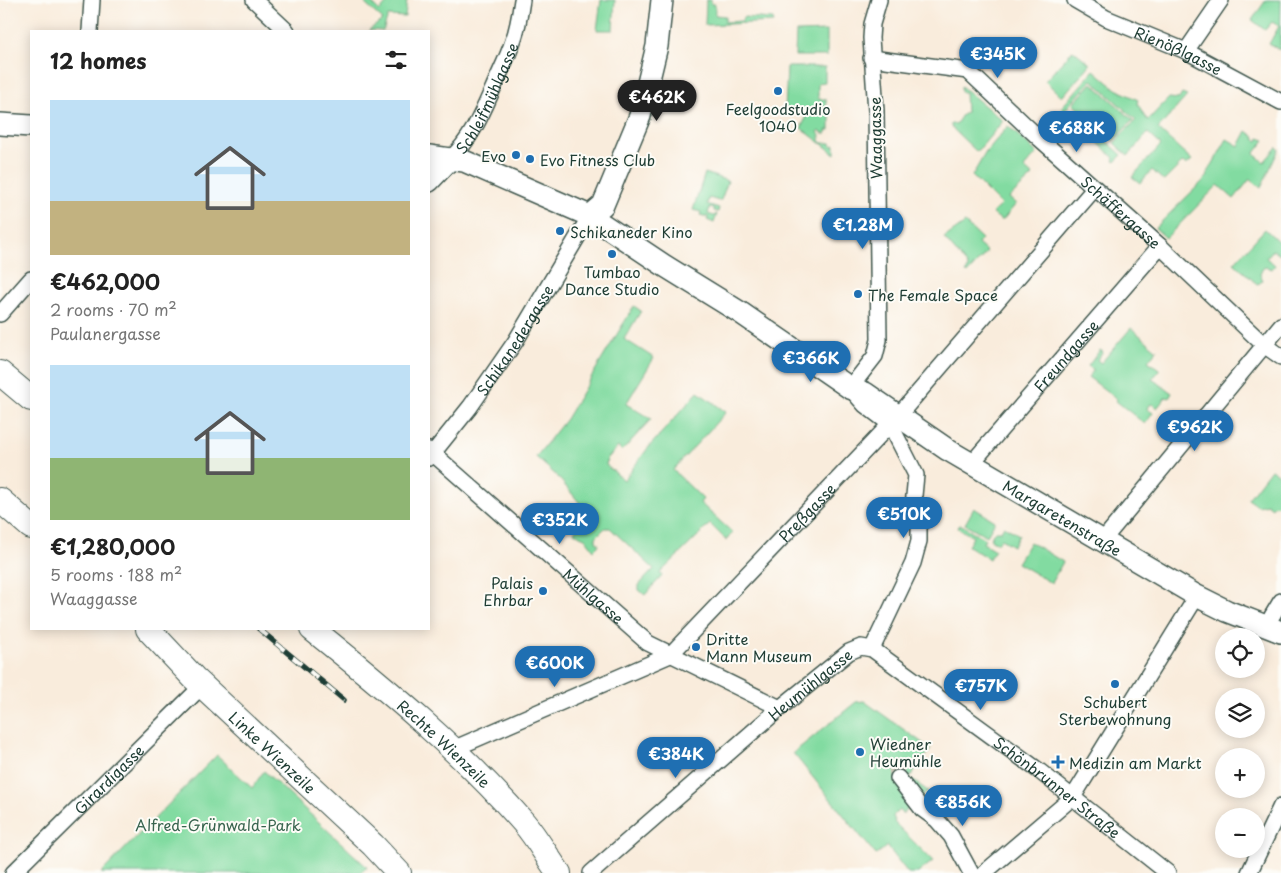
<!DOCTYPE html>
<html lang="en">
<head>
<meta charset="utf-8">
<style>
	:root { --surface:#fff; --page:#f2f2f2; --text:#222; --muted:#767676; --accent:#1f6fb2 }
	body { margin:0; font-family:"Playpen Sans",sans-serif; background:var(--page); color:var(--text); height:100vh; display:flex; flex-direction:column; font-size:19px; white-space:nowrap }
	* { box-sizing:border-box; margin:0 }
	p { font-size:16px; color:var(--muted) }
	.icon { flex:none; width:28px; height:28px; fill:none; stroke:currentColor; stroke-width:2; stroke-linecap:round; stroke-linejoin:round }
	.map { position:relative; flex:1; overflow:hidden }
	.drawer { position:absolute; left:30px; top:30px; width:400px; height:600px; display:flex; flex-direction:column; background:var(--surface); border-radius:0px; box-shadow:0 2px 12px #0003 }
	.drawer>* { flex:none }
	.fabs { position:absolute; left:1215px; top:628px; display:grid; gap:10px }
	.fabs a { display:grid; place-items:center; width:50px; height:50px; border-radius:50%; background:var(--surface); box-shadow:0 2px 12px #0003; font-size:25px }
	.price { position:absolute; translate:-50% -42px; padding:0 11px; border-radius:18px; background:var(--accent); color:#fff; font-size:16px; line-height:32px; filter:drop-shadow(0 1px 2px #0008) }
	.price::after { content:''; position:absolute; left:50%; top:30px; width:15px; height:11px; margin-left:-8px; background:inherit; clip-path:polygon(0 0,100% 0,50% 100%) }
	.price.active { background:#222; color:#fff }
	ul { padding:0; list-style:none }
	li { display:grid; align-content:center; gap:10px; height:265px; padding:0 20px }
	li span { display:grid; place-items:center; height:155px; border-radius:0px; color:#555 }
	li>.icon { margin-inline-start:auto }
	span .icon { width:90px; height:90px; fill:#fffc; stroke-width:1 }
	li b { font-size:21px }
	h2 { display:flex; justify-content:space-between; align-items:center; height:60px; padding:0 20px; font-size:21px }
	.map>svg:first-child { display:block }
	.green { fill:#82dba1; stroke:#508c6a }
	.lines { fill:none; stroke-linecap:round; stroke-linejoin:round }
	.street-tunnel { stroke:#cdc9ba; stroke-width:15; stroke-dasharray:15 8; stroke-linecap:butt }
	.street-casing { stroke:#40574d; stroke-width:18 }
	.secondary-casing { stroke:#40574d; stroke-width:24 }
	.primary-casing { stroke:#40574d; stroke-width:26 }
	.street { stroke:#fff; stroke-width:15 }
	.secondary { stroke:#fff; stroke-width:21 }
	.primary { stroke:#fff; stroke-width:24 }
	.rail-casing { stroke:#1f3d34; stroke-width:5.5 }
	.rail { stroke:#fdfcf7; stroke-width:4; stroke-dasharray:11; stroke-linecap:butt }
	.poi-dot { fill:#1f6fb2; stroke:#fdfcf7; stroke-width:2 }
	.labels { text-anchor:middle; dominant-baseline:central; stroke-width:4; stroke-linejoin:round; paint-order:stroke }
	.street-label { font-size:15px; fill:#1f3d34; stroke:#fdfcf7 }
	.poi-label { font-size:15px; fill:#1f3d34; stroke:#fdfcf7; text-anchor:start }
	.park-label { font-size:15px; fill:#38644f; stroke:#fdfcf7 }
</style>
</head>
<body>
<div class="map">
<svg width="1281" height="873" viewBox="0 0 1281 873">
	<rect width="100%" height="100%" fill="#fdfcf7"/>
	<filter id="ink" filterUnits="userSpaceOnUse"><feTurbulence type="fractalNoise" baseFrequency=".02" numOctaves="2"/><feDisplacementMap in="SourceGraphic" scale="10" xChannelSelector="R" yChannelSelector="G"/><feConvolveMatrix kernelMatrix="1 2 1 2 8 2 1 2 1" color-interpolation-filters="sRGB"/></filter>
	<filter id="wash" filterUnits="userSpaceOnUse"><feTurbulence type="fractalNoise" baseFrequency=".0096" numOctaves="4" result="noise"/><feDisplacementMap in="SourceGraphic" scale="20" xChannelSelector="R" yChannelSelector="G"/><feGaussianBlur stdDeviation="1.12" result="paint"/><feColorMatrix in="noise" values="0 0 0 0 0 0 0 0 0 0 0 0 0 0 0 0 0 1.4 0 .05"/><feComposite in="paint" operator="in"/></filter>
	<g filter="url(#wash)">
		<rect width="100%" height="100%" fill="#f9ecdc"/>
		<g class="green">
			<path d="M368,0L380,11L389,0H407L405,17L388,16L383,31L369,30L383,20L365,4Z"/>
			<path d="M601,0H615L613,30H597Z"/>
			<path d="M706,0H711V4H715V15L725,16V22L742,21L743,17L773,19L774,22L705,25Z"/>
			<path d="M1266,0H1281L1280,50L1269,44L1279,26L1272,22L1265,30L1252,20Z"/>
			<path d="M827,31V56H795L796,32Z"/>
			<path d="M1073,50L1089,63V66L1062,97L1045,81Z"/>
			<path d="M787,67H825V82L818,83V99H826V114L830,115V130H826L827,133H822L820,130L818,132L820,135V140L822,143H831L832,146L835,145V154L801,128L805,120L806,113L785,111Z"/>
			<path d="M1094,70L1116,89L1138,100L1137,103C1142,109 1142,115 1148,120L1169,98L1179,99L1182,94L1187,96L1158,129L1192,160L1186,165L1183,162L1164,181L1152,170L1140,183L1132,177L1161,145L1148,133L1128,156L1114,143L1136,120L1092,80L1064,111L1061,108Z"/>
			<path d="M1092,83L1133,120L1113,141L1073,104Z"/>
			<path d="M961,86L1003,121L977,152L951,127V124H956L962,115L966,113L965,92H961Z"/>
			<path d="M1073,110L1122,155L1115,162L1113,160L1114,158L1069,115Z"/>
			<path d="M1008,126L1037,153L1024,168L1033,176L1009,198L1016,204L1002,221L992,213L1001,205L972,176L986,152Z"/>
			<path d="M1247,131L1255,137L1254,139L1258,141L1259,138L1265,140L1254,154L1264,162L1277,147L1279,149L1261,188L1250,179L1234,199L1218,185L1166,238L1155,228L1208,176L1207,174L1227,139L1239,146Z"/>
			<path d="M705,173L728,181L721,200L719,201L709,198L707,204L719,208L718,212L714,211V208L710,207L708,214L714,216L716,214H717L714,223L707,220L708,217L700,215L701,212L693,210Z"/>
			<path d="M965,223L982,239L978,244L987,252L967,274L966,272L968,268L967,265L944,238Z"/>
			<path d="M1265,229L1281,244V254L1280,255L1273,250L1266,258L1275,265L1272,269L1267,267L1263,268L1260,274L1263,280L1260,283L1257,284L1234,263Z"/>
			<path d="M634,306L641,311L624,339L654,358L626,404L651,419L622,451L618,447L607,459L606,465L624,480L648,448L698,392L726,412L673,470L703,499L700,503L733,533L726,540L710,524L660,573L662,576L645,595L639,590V585L654,569L610,528H605L596,537V541L599,545L594,550L585,538L580,536L574,532L589,514L557,476L536,457L566,419Z"/>
			<path d="M1131,328L1157,350L1148,361L1159,369V371L1152,379L1172,393L1169,398L1166,397L1157,408L1152,404L1148,406L1147,409L1153,413L1145,424L1116,401L1117,399L1088,377L1094,370L1088,366L1100,350L1103,352L1097,360L1101,363Z"/>
			<path d="M1271,469L1281,476V508L1278,505L1273,506L1272,508L1267,504L1258,506L1248,499Z"/>
			<path d="M974,508L995,521L987,536L965,524Z"/>
			<path d="M960,524L985,539L983,543L995,550L989,559L968,546L973,537L958,528Z"/>
			<path d="M1004,526L1019,535L1013,546L1001,539L998,543L990,539L995,531H1001Z"/>
			<path d="M1030,542L1063,562L1051,583L1017,563Z"/>
			<path d="M864,701L931,749L909,778L928,791L902,814L899,810L893,816L895,821L894,822L933,861L918,873H908L887,846L876,855L793,753L856,702Z"/>
			<path d="M217,755L252,788L264,771L367,867L360,873H101Z"/>
		</g>
	</g>
	<g filter="url(#ink)">
		<g class="lines">
			<path class="street-tunnel" d="M898,778L896,769L899,758"/>
			<defs>
				<g id="street">
					<path d="M254,0L287,31"/>
					<path id="s1" d="M1075,0L1106,18L1186,51L1281,102"/>
					<path d="M90,31L92,0"/>
					<path d="M1186,51L1221,0"/>
					<path id="s2" d="M871,58L968,71L1040,139L1160,246L1264,345L1281,357"/>
					<path id="s3" d="M450,159C472,139 483,111 495,84C501,70 508,56 513,41C518,28 520,14 522,0"/>
					<path d="M0,314L31,279"/>
					<path id="s4" d="M429,450L648,643L780,708"/>
					<path id="s5" d="M429,458L470,407L515,342L590,216"/>
					<path id="s6" d="M971,464L1160,246"/>
					<path d="M1103,540L1281,325"/>
					<path d="M1266,628L1272,616L1281,601"/>
					<path d="M872,649L913,563L919,541V522L913,506L916,475L890,424L865,405L850,388L875,356L879,340L876,111L871,38L872,24L879,0"/>
					<path id="s7" d="M453,749L670,655L898,416L1094,189"/>
					<path d="M898,778L922,809L937,820L951,836L971,873"/>
					<path id="s8" d="M13,873L202,686"/>
					<path id="s9" d="M591,873L780,708L849,652L861,647L872,649L1038,770L1168,873"/>
					<path d="M984,873L1073,797L1197,596"/>
					<path d="M1249,873L1281,806"/>
				</g>
				<g id="secondary">
					<path d="M0,124L31,126"/>
					<path id="s10" d="M429,156L464,161L590,216L665,266L741,313L850,388L865,393L948,450L1197,596L1227,611L1281,632"/>
					<path d="M429,181L450,159"/>
					<path d="M590,216L603,205L640,116L657,46L662,0"/>
				</g>
				<g id="primary">
					<path d="M0,373L31,399"/>
					<path d="M0,500L31,527"/>
					<path id="s11" d="M148,629L194,678L373,845L399,873"/>
					<path id="s12" d="M312,629C387,689 461,751 524,823C537,838 547,857 559,873"/>
				</g>
			</defs>
			<use href="#street" class="street-casing"/>
			<use href="#secondary" class="secondary-casing"/>
			<use href="#primary" class="primary-casing"/>
			<use href="#street" class="street"/>
			<use href="#secondary" class="secondary"/>
			<use href="#primary" class="primary"/>
			<defs>
				<path id="rail" d="M259,629L344,700"/>
			</defs>
			<use href="#rail" class="rail-casing"/>
			<use href="#rail" class="rail"/>
		</g>
	</g>
	<g class="poi-dot">
		<circle cx="778" cy="91" r="5"/>
		<circle cx="516" cy="155" r="5"/>
		<circle cx="530" cy="159" r="5"/>
		<circle cx="560" cy="231" r="5"/>
		<circle cx="612" cy="254" r="5"/>
		<circle cx="858" cy="294" r="5"/>
		<circle cx="543" cy="591" r="5"/>
		<circle cx="696" cy="647" r="5"/>
		<circle cx="1115" cy="684" r="5"/>
		<circle cx="860" cy="752" r="5"/>
		<path d="M1055.5 754.5h5v5h5v5h-5v5h-5v-5h-5v-5h5z"/>
	</g>
	<g class="labels">
		<g class="street-label">
			<text stroke="none"><textPath href="#s1" startOffset="115">Rienößlgasse</textPath></text>
			<text stroke="none"><textPath href="#s3" startOffset="72">Schleifmühlgasse</textPath></text>
			<text transform="translate(875 138) rotate(-91)">Waaggasse</text>
			<text stroke="none"><textPath href="#s2" startOffset="306">Schäffergasse</textPath></text>
			<text stroke="none"><textPath href="#s5" startOffset="146">Schikanedergasse</textPath></text>
			<text stroke="none"><textPath href="#s6" startOffset="144">Freundgasse</textPath></text>
			<text stroke="none"><textPath href="#s7" startOffset="434">Preßgasse</textPath></text>
			<text stroke="none"><textPath href="#s10" startOffset="734">Margaretenstraße</textPath></text>
			<text stroke="none"><textPath href="#s4" startOffset="220">Mühlgasse</textPath></text>
			<text stroke="none"><textPath href="#s9" startOffset="289">Heumühlgasse</textPath></text>
			<text stroke="none"><textPath href="#s12" startOffset="175">Rechte Wienzeile</textPath></text>
			<text stroke="none"><textPath href="#s11" startOffset="175">Linke Wienzeile</textPath></text>
			<text stroke="none"><textPath href="#s8" startOffset="134">Girardigasse</textPath></text>
			<text stroke="none"><textPath href="#s9" startOffset="595">Schönbrunner Straße</textPath></text>
		</g>
		<g class="poi-label">
			<text x="778" y="108" text-anchor="middle">Feelgoodstudio<tspan x="778" dy="17">1040</tspan></text>
			<text x="506" y="155" text-anchor="end">Evo</text>
			<text x="540" y="159">Evo Fitness Club</text>
			<text x="570" y="231">Schikaneder Kino</text>
			<text x="612" y="271" text-anchor="middle">Tumbao<tspan x="612" dy="17">Dance Studio</tspan></text>
			<text x="868" y="294">The Female Space</text>
			<text x="533" y="582" text-anchor="end">Palais<tspan x="533" dy="17">Ehrbar</tspan></text>
			<text x="706" y="638">Dritte<tspan x="706" dy="17">Mann Museum</tspan></text>
			<text x="1115" y="701" text-anchor="middle">Schubert<tspan x="1115" dy="17">Sterbewohnung</tspan></text>
			<text x="870" y="743">Wiedner<tspan x="870" dy="17">Heumühle</tspan></text>
			<text x="1069" y="762">Medizin am Markt</text>
		</g>
		<g class="park-label">
			<text x="218" y="824">Alfred-Grünwald-Park</text>
		</g>
	</g>
</svg>
<div class="fabs">
<a><svg class="icon" aria-label="locate" viewBox="0 0 24 24"><circle cx="12" cy="12" r="6"/><path d="M12 2v4M12 18v4M2 12h4M18 12h4"/></svg></a>
<a><svg class="icon" aria-label="layers" viewBox="0 0 24 24"><path d="M12 4l9 5-9 5-9-5zM3 14l9 5 9-5"/></svg></a>
<a>+</a>
<a>−</a>
</div>
<b class="price" style="left:998px;top:79px">€345K</b>
<b class="price active" style="left:657px;top:122px">€462K</b>
<b class="price" style="left:1077px;top:153px">€688K</b>
<b class="price" style="left:863px;top:250px">€1.28M</b>
<b class="price" style="left:811px;top:383px">€366K</b>
<b class="price" style="left:1195px;top:452px">€962K</b>
<b class="price" style="left:904px;top:539px">€510K</b>
<b class="price" style="left:560px;top:545px">€352K</b>
<b class="price" style="left:555px;top:688px">€600K</b>
<b class="price" style="left:981px;top:711px">€757K</b>
<b class="price" style="left:676px;top:779px">€384K</b>
<b class="price" style="left:963px;top:827px">€856K</b>
<section class="drawer">
<h2>12 homes<svg class="icon" aria-label="filters" viewBox="0 0 24 24"><path d="M4 7h16M4 17h16"/><circle cx="9" cy="7" r="2"/><circle cx="15" cy="17" r="2"/></svg></h2>
<ul>
<li><span style="background:linear-gradient(#bfe0f5 65%,#c2b280 0)"><svg class="icon" aria-label="home" viewBox="0 0 24 24"><path d="M3 11l9-7 9 7M6 9v11h12V9"/></svg></span><div><b>€462,000</b><p>2 rooms · 70 m²</p><p>Paulanergasse</p></div></li>
<li><span style="background:linear-gradient(#bfe0f5 60%,#8fb573 0)"><svg class="icon" aria-label="home" viewBox="0 0 24 24"><path d="M3 11l9-7 9 7M6 9v11h12V9"/></svg></span><div><b>€1,280,000</b><p>5 rooms · 188 m²</p><p>Waaggasse</p></div></li>
</ul>
</section>
</div>
</body>
</html>
